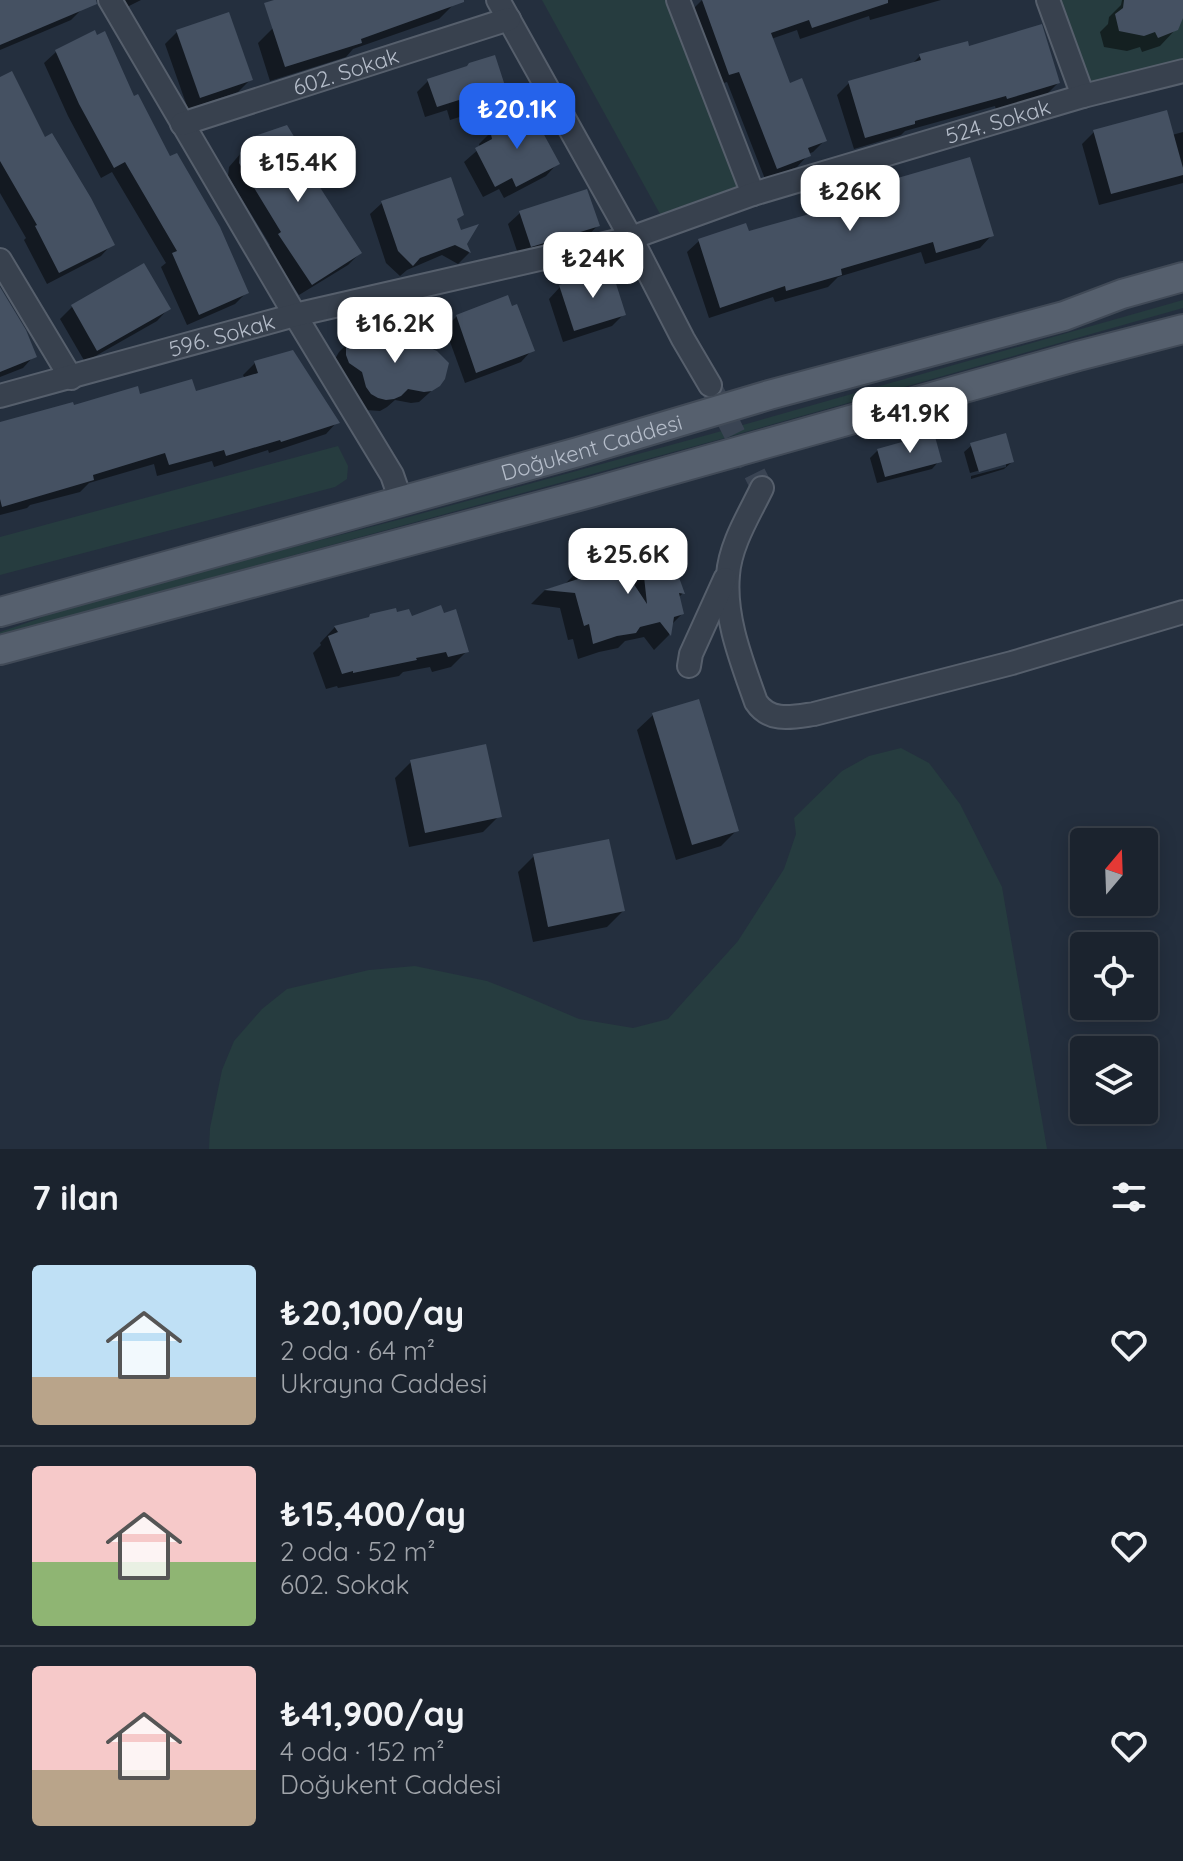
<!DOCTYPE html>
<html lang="tr">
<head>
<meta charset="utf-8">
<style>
	:root { --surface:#1b232e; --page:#282f3a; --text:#f1f3f6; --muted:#a0a4aa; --line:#39404a; --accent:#2563eb }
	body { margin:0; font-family:Quicksand,sans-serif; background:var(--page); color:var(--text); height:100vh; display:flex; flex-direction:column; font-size:30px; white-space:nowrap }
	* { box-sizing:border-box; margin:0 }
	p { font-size:26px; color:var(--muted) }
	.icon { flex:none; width:44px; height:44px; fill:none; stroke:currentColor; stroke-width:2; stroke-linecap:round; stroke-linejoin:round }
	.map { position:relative; height:1149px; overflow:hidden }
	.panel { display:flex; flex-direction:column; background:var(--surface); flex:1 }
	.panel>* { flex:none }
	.needle { width:52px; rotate:19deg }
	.tools { position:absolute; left:1070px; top:828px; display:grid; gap:16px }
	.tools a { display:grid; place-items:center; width:88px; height:88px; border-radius:8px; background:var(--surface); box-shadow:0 4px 20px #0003,0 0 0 2px var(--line); font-size:40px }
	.price { position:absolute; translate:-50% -68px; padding:0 18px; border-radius:16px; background:#fff; color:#222; font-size:26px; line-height:52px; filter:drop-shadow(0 2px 4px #0008) }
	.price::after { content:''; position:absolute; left:50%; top:48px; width:24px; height:18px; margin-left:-12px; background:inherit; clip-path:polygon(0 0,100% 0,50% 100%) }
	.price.active { background:var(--accent); color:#fff }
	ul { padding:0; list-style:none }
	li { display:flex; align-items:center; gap:24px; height:200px; padding:0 32px }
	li+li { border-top:2px solid var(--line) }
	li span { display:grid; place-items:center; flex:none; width:224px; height:160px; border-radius:8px; color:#555 }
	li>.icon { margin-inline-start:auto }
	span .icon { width:96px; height:96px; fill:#fffc; stroke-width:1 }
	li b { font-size:34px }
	h2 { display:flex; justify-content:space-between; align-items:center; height:96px; padding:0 32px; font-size:34px }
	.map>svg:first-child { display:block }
	.green { fill:#263c3f }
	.shadow { fill:#0007 }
	.building { fill:#455162 }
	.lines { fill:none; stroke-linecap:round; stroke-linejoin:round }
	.minor-tunnel { stroke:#3a4453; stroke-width:22; stroke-dasharray:22 11; stroke-linecap:butt }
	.minor-casing { stroke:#565f6c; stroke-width:26 }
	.major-casing { stroke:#414a57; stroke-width:32 }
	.minor { stroke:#38414e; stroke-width:22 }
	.major { stroke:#56606e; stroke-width:28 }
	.labels { text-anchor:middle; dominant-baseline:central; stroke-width:8; stroke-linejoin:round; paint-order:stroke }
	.street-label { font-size:22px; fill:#b4bcc9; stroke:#1d2633 }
</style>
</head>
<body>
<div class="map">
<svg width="1183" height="1149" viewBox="0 0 1183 1149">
	<rect width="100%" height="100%" fill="#242f3e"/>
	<g class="green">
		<path d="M542,0H665L738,186L660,214Z"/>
		<path d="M1048,0H1183V71L1083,96Z"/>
		<path d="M1183,300V308L721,439L0,635V632L38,619L62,608L405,518L711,434Z"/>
		<path d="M338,446L348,466L347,479L335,487L0,575V537Z"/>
		<path d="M901,748L929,763L960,804L1002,887L1047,1149H209L210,1128L222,1070L234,1041L262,1009L287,989L369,970L415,966L487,981L525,996L579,1019L633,1028L668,1019L738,941L784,869L796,834L794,818L842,771L869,756Z"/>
	</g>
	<g class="shadow">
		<path d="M0,0H80L83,8L71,20L0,50Z"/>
		<path d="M123,0H141L127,7Z"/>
		<path d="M354,0H452L453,5L439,19L353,49L346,57L270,81L258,43L273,28Z"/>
		<path d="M702,0H941L870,20L869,16L800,39L797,30L771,39L789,85L825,140L813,152L808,154V155L797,167L765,179L727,82L717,85L691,11Z"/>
		<path d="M1122,0H1183V15L1176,29L1160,46L1142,52L1140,47L1127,51L1104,47L1100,32L1108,24L1109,17L1121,5Z"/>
		<path d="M177,32L250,80L238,92L188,109L165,44Z"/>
		<path d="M94,33L247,292L235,304L187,325L161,267L166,263L112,172L101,178L68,116L44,63L56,52Z"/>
		<path d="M968,49L1058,83L1046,95L996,110L995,106L905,131L901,135L854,149L837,95L849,83L912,64L920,56Z"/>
		<path d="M0,79L44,140L112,244L101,256L47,284L24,240L26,238L0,193Z"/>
		<path d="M428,81L506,94L494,106L450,120L447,110L425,117L417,92Z"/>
		<path d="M491,132L557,164L546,176L504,198L499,189L483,197L464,162L480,148L479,144Z"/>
		<path d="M1094,132L1172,135L1183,132V183L1099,205L1082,144Z"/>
		<path d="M253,139L312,179L360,253L348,265L299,295L268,247L270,245L228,176L229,167Z"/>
		<path d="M847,195L991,236L980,248L925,264L921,252L838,277L828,287L775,302L773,297L709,318L687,252L699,241L747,234L835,207Z"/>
		<path d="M382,203L455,221L469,253L458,264L442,255L407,270L400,276L386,263L370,214Z"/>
		<path d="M520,213L597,226L586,238L519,257L508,224Z"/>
		<path d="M144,266L168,309L157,321L85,362L60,319L72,307Z"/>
		<path d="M560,287L624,314L612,326L563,342L549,299Z"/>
		<path d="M0,301L34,356L23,368L0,377Z"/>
		<path d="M457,316L532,350L521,362L465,383L445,328Z"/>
		<path d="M352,339L385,343L413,349L438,385L419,402L411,403L395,400L387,407L380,411L366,410L355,399L351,384L338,375L335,367V359L339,352Z"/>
		<path d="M255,363L337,422L326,434L269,453L268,450L214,467L212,461L157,476L154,464L89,483L80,492L30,505L27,508L0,515V424L72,407L139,396L194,394L245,379L243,375Z"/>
		<path d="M972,445L1012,462L1004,469L971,479V476L1006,467V463L970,473L964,452Z"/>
		<path d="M878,450L939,461L932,469L877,483L870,458Z"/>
		<path d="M642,551L683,593L678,598L682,614L671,625L669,635L654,650L644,637L625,641L618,648L599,652L578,659L573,639L568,640L560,608L531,604L545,590L565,584L576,573L596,572L627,577L626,567Z"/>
		<path d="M396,614L411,619L443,615L467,651L451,667L432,672L430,667L403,672L399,676L338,688L337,686L326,689L313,653L321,645L320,643L335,627Z"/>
		<path d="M653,715L737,830L721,846L676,860L637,730Z"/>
		<path d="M411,762L499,816L483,832L409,847L395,778Z"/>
		<path d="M534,856L623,911L607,927L533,942L518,872Z"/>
	</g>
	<g class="building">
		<path d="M0,0H96L97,4L0,45Z"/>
		<path d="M274,0H464V2L361,39L362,43L285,67L264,3Z"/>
		<path d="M702,0H888V3L812,28L809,20L771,33L790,83L802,78L827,141L808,148L811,156L777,169L739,72L729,75Z"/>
		<path d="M1124,0H1183V18L1178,30L1158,38L1155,32L1144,36L1119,31L1115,14L1123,8Z"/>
		<path d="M229,12L253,80L200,98L176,30Z"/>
		<path d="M1042,24L1060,83L1007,99L1006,96L915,121V124L865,138L848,81L921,60L919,54L968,41L969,46Z"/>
		<path d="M95,30L97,35L105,31L134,96L138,94L170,156L177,153L220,227L249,293L199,315L172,253L177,251L125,162L114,168L79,104L55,50Z"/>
		<path d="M495,55L508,95L462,110L459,100L437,107L427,79L467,66L469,63Z"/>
		<path d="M12,71L45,137L52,133L91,198L115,245L59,273L35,226L37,225L0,161V77Z"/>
		<path d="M530,109L560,164L516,187L512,178L495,187L475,148L492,139L490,130Z"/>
		<path d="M1167,110L1183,168V175L1111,194L1093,130Z"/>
		<path d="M287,125L318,176L314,178L362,253L312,285L278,234L281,232L239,163L240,153L252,137Z"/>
		<path d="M970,157L994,236L936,253L933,242L841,269L842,275L786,291L785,286L720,308L698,239L746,223L749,231L849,203L846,193Z"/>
		<path d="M451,177L464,215L457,219L461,230L479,224L467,244L471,253L455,245L420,258L413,266L398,251L381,201Z"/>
		<path d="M587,189L600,226L531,247L519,211Z"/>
		<path d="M144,263L171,309L97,351L71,305Z"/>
		<path d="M611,268L626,315L574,331L559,285Z"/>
		<path d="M0,287L26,330L37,357L0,372Z"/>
		<path d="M508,295L512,306L517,304L535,351L476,373L456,315Z"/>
		<path d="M367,331L384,335L386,340L410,333L415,347L430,348L437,351L449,363L445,379L440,386L432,391L424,392L408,389L401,396L394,399L386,400L378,398L371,394L366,387L362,372L349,363L346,355V346L351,338L358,332Z"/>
		<path d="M293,350L340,423L281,442L280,440L226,456L224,450L169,465L165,453L93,475L94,480L2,507L0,499V422L73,402L74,405L138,386L140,394L192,379L196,391L258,373L254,361Z"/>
		<path d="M934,433L942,462L885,477L877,449Z"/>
		<path d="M1006,433L1014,462L979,472L970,443Z"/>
		<path d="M660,543L663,550L668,547L685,594L679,593L684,614L674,617L671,636L660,622L640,627L636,633L617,636L593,644L589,624L584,626L575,593L544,590L578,579L575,572L595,565L597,569L618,560L647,604L641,549Z"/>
		<path d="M441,605L444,613L456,609L469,652L448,657L446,652L416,658L417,660L353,673V671L342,674L328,636L338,632L334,626L369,617L370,614L396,608L397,612L409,609L412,616Z"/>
		<path d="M699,699L739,831L692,845L652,713Z"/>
		<path d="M486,744L502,817L425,833L410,760Z"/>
		<path d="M609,839L625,911L548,927L533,854Z"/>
	</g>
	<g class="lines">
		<path class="minor-tunnel" d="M710,385L762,488"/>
		<defs>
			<g id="minor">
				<path d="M110,0L295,315L392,475L401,501"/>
				<path d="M498,0L631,238L683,339L710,385"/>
				<path d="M678,0L753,194"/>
				<path d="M1048,0L1083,96"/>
				<path id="s1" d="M182,124L509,19"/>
				<path d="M0,260L71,378"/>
				<path id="s2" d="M0,396L295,315L631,238L753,194L1083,96L1183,71"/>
				<path d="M762,488C749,515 730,545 728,575C724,618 742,662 756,702C770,723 793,717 814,714L1012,663L1183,612"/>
				<path d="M689,666L691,654L725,579"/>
			</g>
			<g id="major">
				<path id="s3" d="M0,612L578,452L769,395L1064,316L1122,294L1183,277"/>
				<path d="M0,650L590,493L1078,356L1183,329"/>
			</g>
		</defs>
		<use href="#minor" class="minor-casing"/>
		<use href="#major" class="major-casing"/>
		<use href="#minor" class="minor"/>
		<use href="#major" class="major"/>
	</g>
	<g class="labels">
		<g class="street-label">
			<text stroke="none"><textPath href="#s1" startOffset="172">602. Sokak</textPath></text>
			<text stroke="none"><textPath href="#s2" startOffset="1036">524. Sokak</textPath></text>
			<text stroke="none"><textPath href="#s2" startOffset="230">596. Sokak</textPath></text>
			<text stroke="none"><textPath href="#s3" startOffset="614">Doğukent Caddesi</textPath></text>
		</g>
	</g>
</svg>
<div class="tools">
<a><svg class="needle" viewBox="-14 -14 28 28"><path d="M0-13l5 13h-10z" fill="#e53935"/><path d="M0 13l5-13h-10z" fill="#a0a4aa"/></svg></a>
<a><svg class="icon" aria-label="locate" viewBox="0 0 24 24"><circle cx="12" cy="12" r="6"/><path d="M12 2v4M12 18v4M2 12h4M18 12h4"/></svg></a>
<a><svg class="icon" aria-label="layers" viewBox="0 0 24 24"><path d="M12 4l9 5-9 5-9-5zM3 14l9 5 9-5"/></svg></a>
</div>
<b class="price active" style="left:517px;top:151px">₺20.1K</b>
<b class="price" style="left:298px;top:204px">₺15.4K</b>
<b class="price" style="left:850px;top:233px">₺26K</b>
<b class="price" style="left:593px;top:300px">₺24K</b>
<b class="price" style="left:395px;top:365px">₺16.2K</b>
<b class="price" style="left:910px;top:455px">₺41.9K</b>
<b class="price" style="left:628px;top:596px">₺25.6K</b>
</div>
<section class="panel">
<h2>7 ilan<svg class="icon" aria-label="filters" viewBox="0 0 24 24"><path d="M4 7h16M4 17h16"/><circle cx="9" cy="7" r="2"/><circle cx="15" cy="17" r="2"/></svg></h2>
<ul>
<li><span style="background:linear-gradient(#bfe0f5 70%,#b9a48a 0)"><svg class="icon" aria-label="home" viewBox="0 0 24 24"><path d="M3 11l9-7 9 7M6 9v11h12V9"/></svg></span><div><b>₺20,100/ay</b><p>2 oda · 64 m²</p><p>Ukrayna Caddesi</p></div><svg class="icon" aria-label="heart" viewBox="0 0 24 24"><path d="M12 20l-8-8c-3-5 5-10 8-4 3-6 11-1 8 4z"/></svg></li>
<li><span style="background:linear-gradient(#f6c9c9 60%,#8fb573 0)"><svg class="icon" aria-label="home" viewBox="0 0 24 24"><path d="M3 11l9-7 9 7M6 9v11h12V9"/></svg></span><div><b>₺15,400/ay</b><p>2 oda · 52 m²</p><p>602. Sokak</p></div><svg class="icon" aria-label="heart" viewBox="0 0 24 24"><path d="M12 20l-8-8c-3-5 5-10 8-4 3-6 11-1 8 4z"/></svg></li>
<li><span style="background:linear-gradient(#f6c9c9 65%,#b9a48a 0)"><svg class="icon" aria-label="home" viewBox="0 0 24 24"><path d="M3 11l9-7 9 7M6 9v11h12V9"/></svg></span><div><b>₺41,900/ay</b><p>4 oda · 152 m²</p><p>Doğukent Caddesi</p></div><svg class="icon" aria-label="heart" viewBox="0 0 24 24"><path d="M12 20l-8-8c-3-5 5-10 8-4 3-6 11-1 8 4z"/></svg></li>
</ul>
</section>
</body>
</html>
